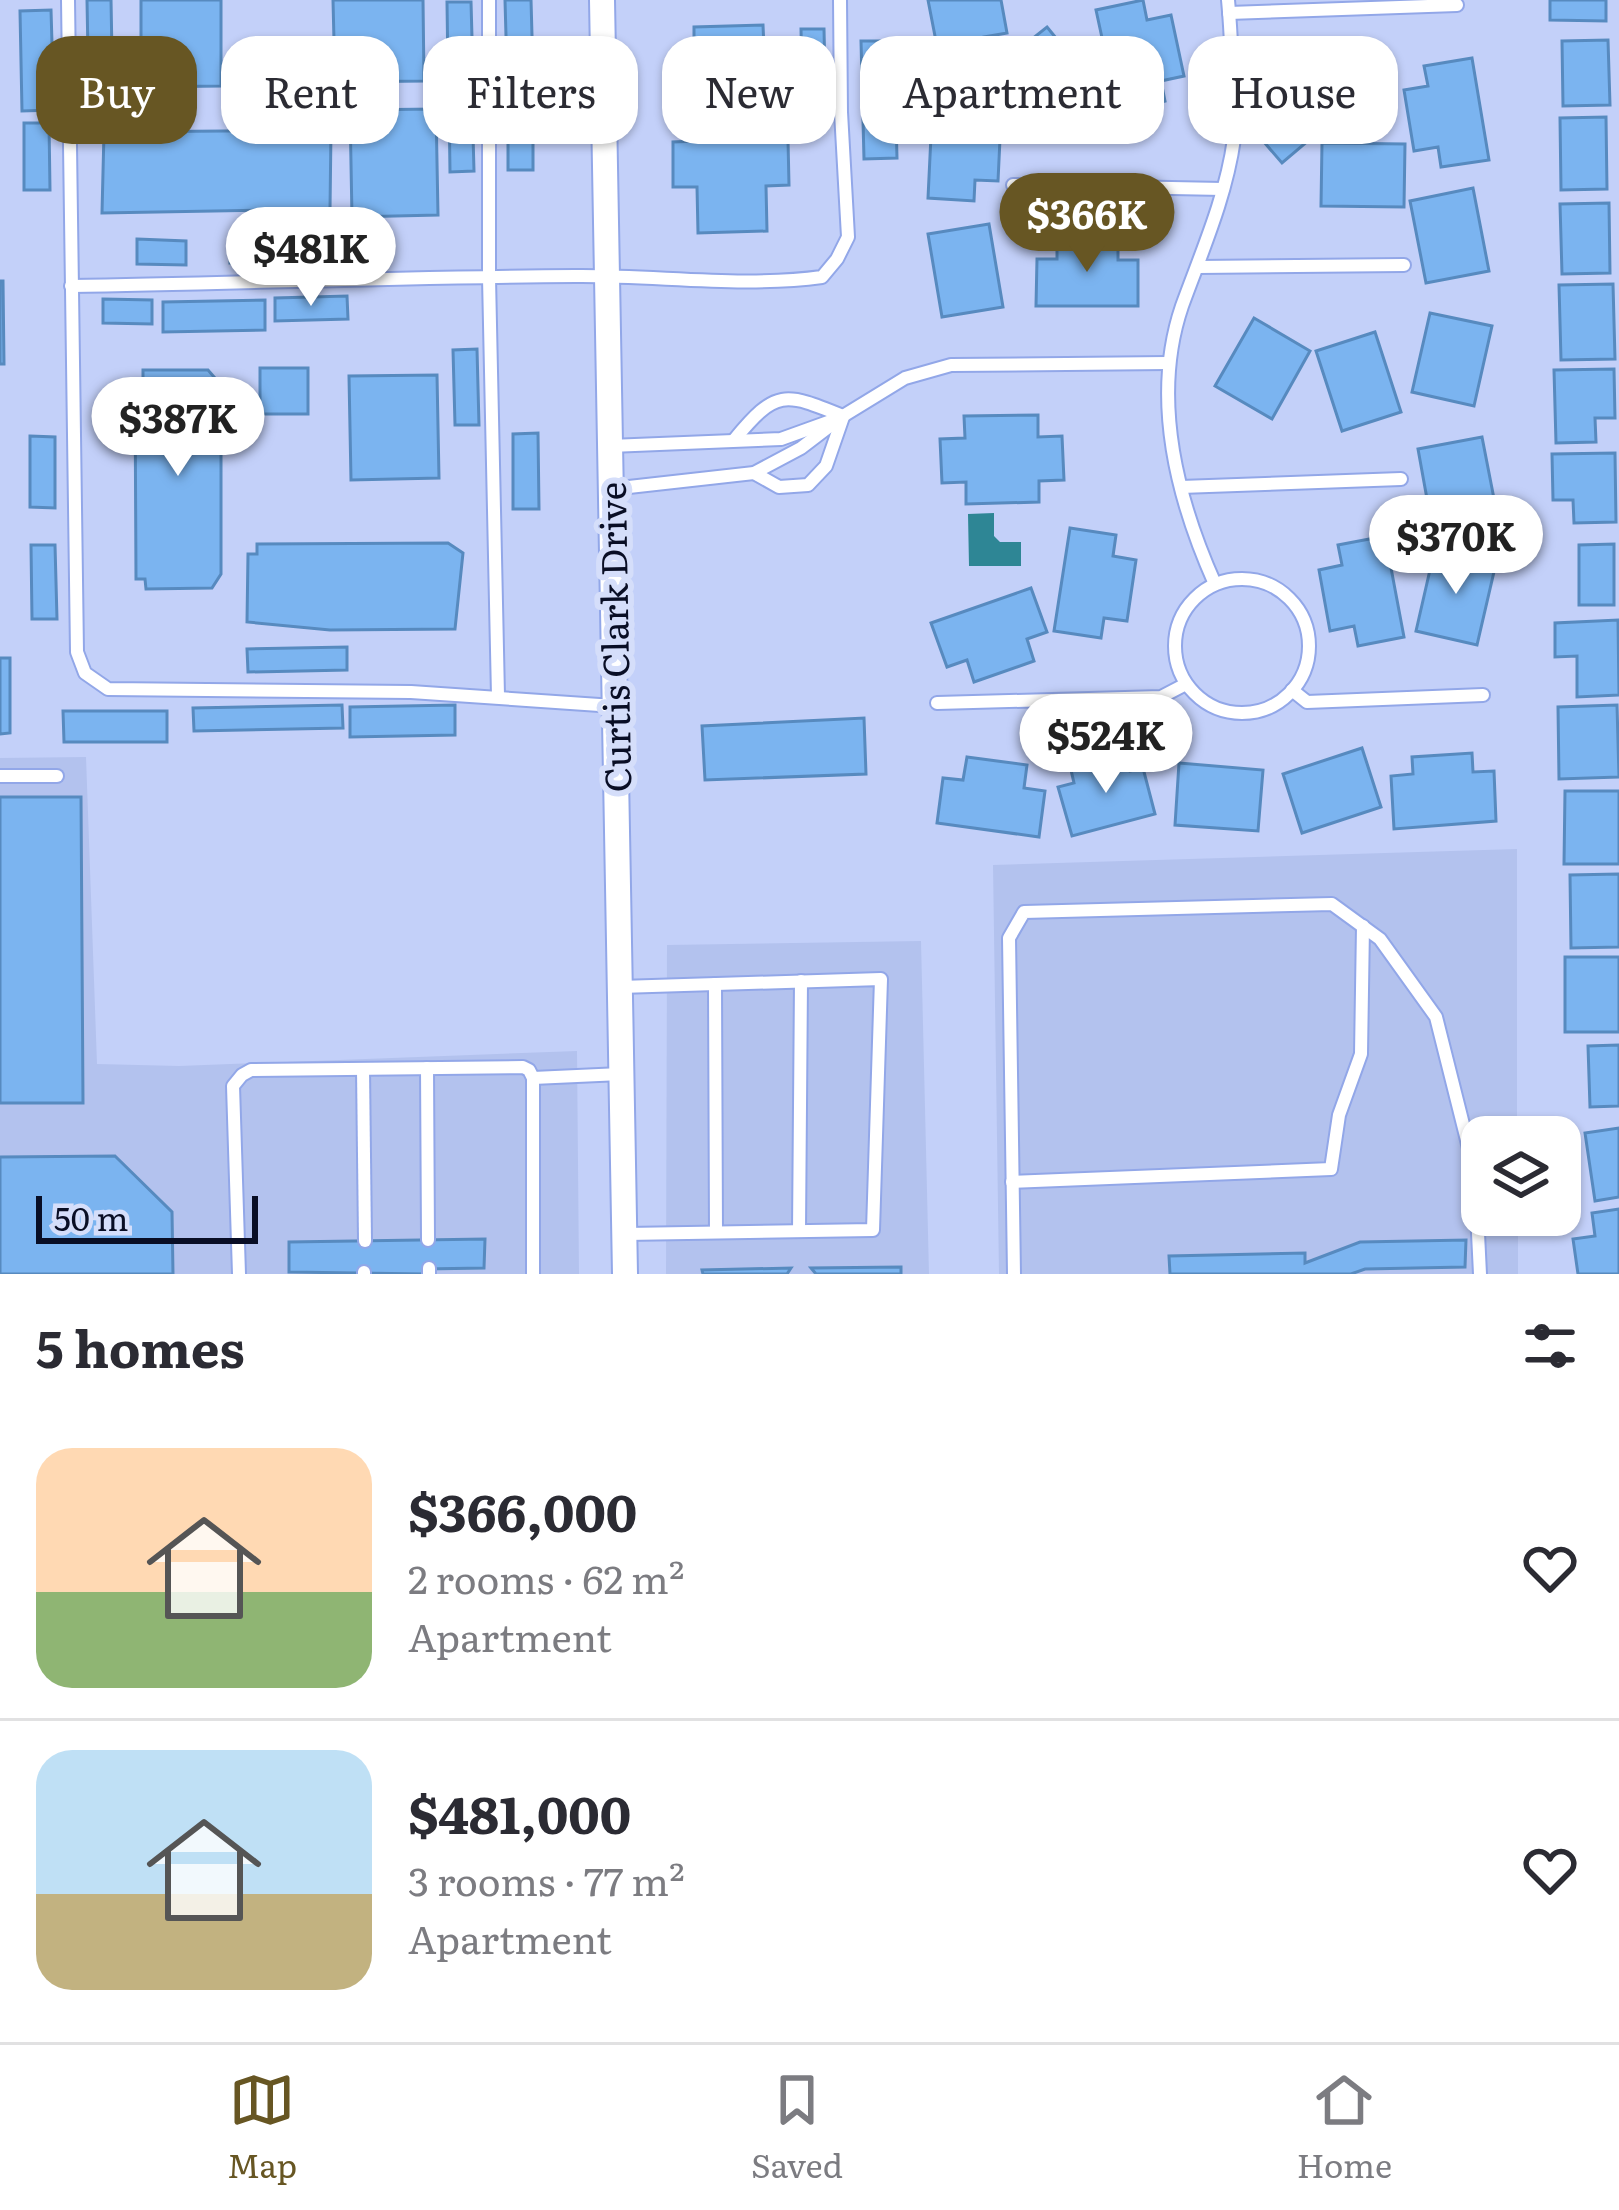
<!DOCTYPE html>
<html lang="en">
<head>
<meta charset="utf-8">
<style>
	:root { --surface:#fff; --page:#f2f2f3; --text:#2b2b33; --muted:#7c7c81; --line:#e1e1e2; --accent:#675623 }
	body { margin:0; font-family:Literata,serif; background:var(--page); color:var(--text); height:100vh; display:flex; flex-direction:column; font-size:45px; white-space:nowrap }
	* { box-sizing:border-box; margin:0 }
	p { font-size:39px; color:var(--muted) }
	.icon { flex:none; width:66px; height:66px; fill:none; stroke:currentColor; stroke-width:2; stroke-linecap:round; stroke-linejoin:round }
	.map { position:relative; height:1274px; overflow:hidden }
	.side { display:flex; flex-direction:column; background:var(--surface); flex:1 }
	.side>* { flex:none }
	.hud { position:absolute; left:36px; top:36px; width:1548px; height:108px; display:flex; gap:24px }
	.tools { position:absolute; left:1461px; top:1116px; display:grid; gap:24px }
	.tools a { display:grid; place-items:center; width:120px; height:120px; border-radius:24px; background:var(--surface); box-shadow:0 3px 9px #0004; font-size:60px }
	.scale { position:absolute; left:36px; bottom:30px; width:222px; box-sizing:border-box; padding-left:12px; border:6px solid #090e25; border-top:0; font-size:33px; line-height:42px; white-space:nowrap; color:#090e25; -webkit-text-stroke:9px #d5defa; paint-order:stroke }
	.price { position:absolute; translate:-50% -102px; padding:0 27px; border-radius:42px; background:#fff; color:#222; font-size:39px; line-height:78px; filter:drop-shadow(0 3px 6px #0008) }
	.price::after { content:''; position:absolute; left:50%; top:72px; width:36px; height:27px; margin-left:-18px; background:inherit; clip-path:polygon(0 0,100% 0,50% 100%) }
	.price.active { background:var(--accent); color:#fff }
	ul { padding:0; list-style:none }
	li { display:flex; align-items:center; gap:36px; height:300px; padding:0 36px }
	li+li { border-top:3px solid var(--line) }
	li span { display:grid; place-items:center; flex:none; width:336px; height:240px; border-radius:36px; color:#555 }
	li>.icon { margin-inline-start:auto }
	span .icon { width:144px; height:144px; fill:#fffc; stroke-width:1 }
	li b { font-size:51px }
	h2 { display:flex; justify-content:space-between; align-items:center; height:144px; padding:0 36px; font-size:51px }
	.tag { padding:0 42px; border-radius:36px; background:var(--surface); box-shadow:0 3px 9px #0004; font-size:42px; line-height:108px }
	.tag.active { background:var(--accent); color:#fff }
	.menu { display:flex; justify-content:space-around; align-items:center; height:168px; border-top:3px solid var(--line); background:var(--surface); font-size:33px; color:var(--muted) }
	.menu a { display:grid; justify-items:center; gap:6px }
	.menu .active { color:var(--accent) }
	.map>svg:first-child { display:block }
	.built { fill:#b3c2ee }
	.water { fill:#2e8695 }
	.building { fill:#7bb4f0; stroke:#578abf; stroke-width:3 }
	.lines { fill:none; stroke-linecap:round; stroke-linejoin:round }
	.service-casing { stroke:#92a7e8; stroke-width:16 }
	.minor-casing { stroke:#92a7e8; stroke-width:28 }
	.service { stroke:#fff; stroke-width:12 }
	.minor { stroke:#fff; stroke-width:24 }
	.labels { text-anchor:middle; dominant-baseline:central; stroke-width:12; stroke-linejoin:round; paint-order:stroke }
	.street-label { font-size:36px; fill:#090e25; stroke:#d5defa }
</style>
</head>
<body>
<div class="map">
<svg width="1619" height="1274" viewBox="0 0 1619 1274">
	<rect width="100%" height="100%" fill="#c3d0f9"/>
	<g class="built">
		<path d="M86,757L97,1064L179,1066L577,1051L579,1274H0V758Z"/>
		<path d="M1517,849V1137H1482V1215H1518V1274H999L993,865Z"/>
		<path d="M921,941L929,1274H666L667,945Z"/>
	</g>
	<path class="water" d="M994,513V536L1000,542H1021V566H969L968,514Z"/>
	<g class="building">
		<path d="M87,0H111L113,109H89Z"/>
		<path d="M141,0H221V86L141,87Z"/>
		<path d="M333,0H423L424,81L335,82Z"/>
		<path d="M505,0H531L533,71L507,72Z"/>
		<path d="M928,0H1001L1007,33L984,37L988,58L941,67Z"/>
		<path d="M1143,0L1147,20L1171,15L1184,76L1161,81L1165,101L1118,112L1096,10Z"/>
		<path d="M1550,0H1606V21L1550,20Z"/>
		<path d="M447,2H471L473,73H448Z"/>
		<path d="M51,10L54,110L22,111L20,11Z"/>
		<path d="M763,25L765,71L787,72L788,116L765,117L766,140H788L789,185L766,186L767,231L698,233L697,187H673V142L696,141L695,118H672V73L694,72V27Z"/>
		<path d="M1047,27L1100,92L1051,131L998,66Z"/>
		<path d="M801,29H824L826,122H803Z"/>
		<path d="M1608,40L1610,105L1563,106L1562,41Z"/>
		<path d="M861,41H894L897,158L864,159Z"/>
		<path d="M1300,57L1315,74L1331,61L1361,96L1282,163L1252,128L1268,115L1253,98Z"/>
		<path d="M1472,58L1489,160L1441,167L1438,147L1414,151L1404,90L1428,86L1424,66Z"/>
		<path d="M933,94L979,96L978,117L1001,118L998,181L975,180L974,201L928,198Z"/>
		<rect x="508" y="96" width="25" height="74"/>
		<path d="M472,98L474,171L450,172L449,99Z"/>
		<path d="M436,109L438,215L352,217L350,110Z"/>
		<path d="M1606,117L1607,189L1561,190L1560,118Z"/>
		<path d="M24,123H49L50,190H24Z"/>
		<path d="M331,130L330,209L102,213L104,132Z"/>
		<path d="M1322,143L1405,144L1404,207L1321,206Z"/>
		<path d="M1473,188L1489,271L1426,283L1410,201Z"/>
		<path d="M1609,203L1610,273L1562,274L1560,204Z"/>
		<path d="M989,224L1003,307L942,317L928,234Z"/>
		<path d="M371,235L372,261L324,263L322,238Z"/>
		<path d="M1057,236H1118V260H1138V306H1036L1037,259H1057Z"/>
		<path d="M303,238V263H230V239Z"/>
		<path d="M137,239L186,241V265L137,264Z"/>
		<path d="M0,281H3L4,364H0Z"/>
		<path d="M1613,284L1615,359L1561,360L1559,285Z"/>
		<path d="M347,296L348,319L275,321V298Z"/>
		<path d="M103,299L152,300V324L103,323Z"/>
		<path d="M265,300V330L163,332V302Z"/>
		<path d="M1430,313L1492,326L1474,406L1412,392Z"/>
		<path d="M1254,318L1310,351L1272,419L1215,386Z"/>
		<path d="M1375,332L1401,412L1342,431L1316,351Z"/>
		<path d="M477,349L479,425H455L453,350Z"/>
		<rect x="260" y="368" width="48" height="46"/>
		<path d="M1614,369L1615,418H1595L1596,442L1556,443L1554,370Z"/>
		<path d="M143,370H208L221,385V574L212,588L146,589L145,579H136L135,381L143,382Z"/>
		<path d="M437,375L439,478L351,480L349,376Z"/>
		<path d="M1038,415V437L1062,436L1064,480L1039,481V502L966,504V482L942,483L940,439L965,438L964,416Z"/>
		<path d="M538,433L539,509H513V434Z"/>
		<path d="M30,436L55,437V508L30,507Z"/>
		<path d="M1482,437L1496,509L1431,521L1418,449Z"/>
		<path d="M1615,453L1616,522L1574,523L1573,500H1553L1552,454Z"/>
		<path d="M1070,528L1116,535L1113,556L1136,560L1127,621L1104,618L1101,638L1054,631Z"/>
		<path d="M1385,536L1404,637L1358,646L1354,626L1330,631L1319,570L1342,565L1338,545Z"/>
		<path d="M448,543L463,553L455,629L330,630L247,622L248,554H257V544Z"/>
		<path d="M1614,544V605H1579V545Z"/>
		<path d="M31,545H55L57,619H32Z"/>
		<path d="M1435,548L1496,563L1477,645L1416,631Z"/>
		<path d="M1031,588L1047,632L1027,639L1034,661L974,682L967,660L947,667L931,623Z"/>
		<path d="M1618,620L1619,695L1577,697V656L1555,657V623Z"/>
		<path d="M347,647V670L248,672L247,649Z"/>
		<path d="M0,658H10V733L0,734Z"/>
		<path d="M342,705L343,728L194,731L193,708Z"/>
		<path d="M455,705V735L350,737V707Z"/>
		<path d="M1617,705L1619,777L1559,779L1558,707Z"/>
		<path d="M63,711H167V742H64Z"/>
		<path d="M864,718L866,774L705,780L702,726Z"/>
		<path d="M1362,748L1381,807L1302,833L1283,774Z"/>
		<path d="M1472,753L1473,772L1494,771L1496,821L1394,829L1391,776L1413,774L1412,757Z"/>
		<path d="M1126,755L1130,771L1143,768L1155,814L1072,836L1058,787L1074,783L1071,770Z"/>
		<path d="M967,757L1027,765L1024,788L1045,791L1039,837L937,823L943,778L963,780Z"/>
		<path d="M1179,763L1263,770L1258,831L1175,825Z"/>
		<path d="M1565,791H1619V864H1564Z"/>
		<path d="M0,797H81L83,1103H0Z"/>
		<path d="M1619,874V947L1571,948L1570,875Z"/>
		<rect x="1565" y="957" width="54" height="75"/>
		<path d="M1619,1045V1106L1590,1107L1588,1046Z"/>
		<path d="M1619,1128V1197L1595,1201L1585,1133Z"/>
		<path d="M115,1156L172,1212L173,1274H0V1157Z"/>
		<path d="M1619,1209V1274H1578L1573,1239L1595,1236L1592,1213Z"/>
		<path d="M485,1239L484,1268L424,1269L425,1274L289,1272V1242Z"/>
		<path d="M1466,1240L1465,1267L1365,1269L1351,1274H1170L1169,1256L1305,1253V1263L1360,1242Z"/>
		<path d="M901,1267V1274H816L811,1268Z"/>
		<path d="M791,1268L787,1274H703L702,1270Z"/>
	</g>
	<g class="lines">
		<defs>
			<g id="service">
				<path d="M68,0L77,652L85,673L108,689L411,692L614,706"/>
				<path d="M489,0V278L498,696"/>
				<path d="M1229,13L1457,5"/>
				<path d="M1013,185L1223,189"/>
				<path d="M1198,267L1404,265"/>
				<path d="M71,286C239,283 407,277 575,276C657,275 741,288 822,277L837,259L848,237L841,112L840,0"/>
				<path d="M734,440C776,389 784,392 843,416"/>
				<path d="M610,446L781,439L831,421"/>
				<path d="M754,473L779,487L808,485L826,466L843,417"/>
				<path d="M1181,487L1401,479"/>
				<path d="M611,489L754,473L801,448L843,416L905,378L951,365L1168,363"/>
				<circle cx="1242" cy="646" r="67"/>
				<path d="M1215,584C1177,499 1151,397 1182,306C1202,251 1226,197 1234,139C1236,124 1234,107 1233,92C1232,62 1231,31 1228,0"/>
				<path d="M1292,690L1307,702L1483,695"/>
				<path d="M937,703L1161,697L1186,684"/>
				<path d="M0,776H57"/>
				<path d="M715,984L716,1232"/>
				<path d="M620,987L881,979L873,1230L626,1234"/>
				<path d="M427,1068L428,1240"/>
				<path d="M363,1069L365,1241"/>
				<path d="M533,1078L621,1074"/>
				<path d="M1012,1182L1331,1169L1339,1115L1361,1054L1363,926"/>
				<path d="M799,1231L801,981"/>
				<path d="M364,1272V1274"/>
				<path d="M239,1274L233,1086L242,1075L251,1070L523,1067L529,1070L533,1078V1274"/>
				<path d="M429,1274V1268"/>
				<path d="M1014,1274L1009,938L1024,912L1332,904L1380,939L1436,1017L1475,1172L1480,1274"/>
			</g>
			<path id="minor" d="M602,0L625,1274"/>
		</defs>
		<use href="#service" class="service-casing"/>
		<use href="#minor" class="minor-casing"/>
		<use href="#service" class="service"/>
		<use href="#minor" class="minor"/>
	</g>
	<g class="labels">
		<g class="street-label">
			<text transform="translate(613 637) rotate(-91)">Curtis Clark Drive</text>
		</g>
	</g>
</svg>
<div class="tools">
<a><svg class="icon" aria-label="layers" viewBox="0 0 24 24"><path d="M12 4l9 5-9 5-9-5zM3 14l9 5 9-5"/></svg></a>
</div>
<div class="scale">50 m</div>
<b class="price active" style="left:1087px;top:275px">$366K</b>
<b class="price" style="left:311px;top:309px">$481K</b>
<b class="price" style="left:178px;top:479px">$387K</b>
<b class="price" style="left:1456px;top:597px">$370K</b>
<b class="price" style="left:1106px;top:796px">$524K</b>
<div class="hud">
<a class="tag active">Buy</a>
<a class="tag">Rent</a>
<a class="tag">Filters</a>
<a class="tag">New</a>
<a class="tag">Apartment</a>
<a class="tag">House</a>
</div>
</div>
<section class="side">
<h2>5 homes<svg class="icon" aria-label="filters" viewBox="0 0 24 24"><path d="M4 7h16M4 17h16"/><circle cx="9" cy="7" r="2"/><circle cx="15" cy="17" r="2"/></svg></h2>
<ul>
<li><span style="background:linear-gradient(#ffd9b3 60%,#8fb573 0)"><svg class="icon" aria-label="home" viewBox="0 0 24 24"><path d="M3 11l9-7 9 7M6 9v11h12V9"/></svg></span><div><b>$366,000</b><p>2 rooms · 62 m²</p><p>Apartment</p></div><svg class="icon" aria-label="heart" viewBox="0 0 24 24"><path d="M12 20l-8-8c-3-5 5-10 8-4 3-6 11-1 8 4z"/></svg></li>
<li><span style="background:linear-gradient(#bfe0f5 60%,#c2b280 0)"><svg class="icon" aria-label="home" viewBox="0 0 24 24"><path d="M3 11l9-7 9 7M6 9v11h12V9"/></svg></span><div><b>$481,000</b><p>3 rooms · 77 m²</p><p>Apartment</p></div><svg class="icon" aria-label="heart" viewBox="0 0 24 24"><path d="M12 20l-8-8c-3-5 5-10 8-4 3-6 11-1 8 4z"/></svg></li>
</ul>
</section>
<nav class="menu">
<a class="active"><svg class="icon" aria-label="map" viewBox="0 0 24 24"><path d="M3 6l6-2 6 2 6-2v14l-6 2-6-2-6 2zM9 4v14M15 6v14"/></svg>Map</a>
<a><svg class="icon" aria-label="saved" viewBox="0 0 24 24"><path d="M7 4h10v16l-5-4-5 4z"/></svg>Saved</a>
<a><svg class="icon" aria-label="home" viewBox="0 0 24 24"><path d="M3 11l9-7 9 7M6 9v11h12V9"/></svg>Home</a>
</nav>
</body>
</html>
